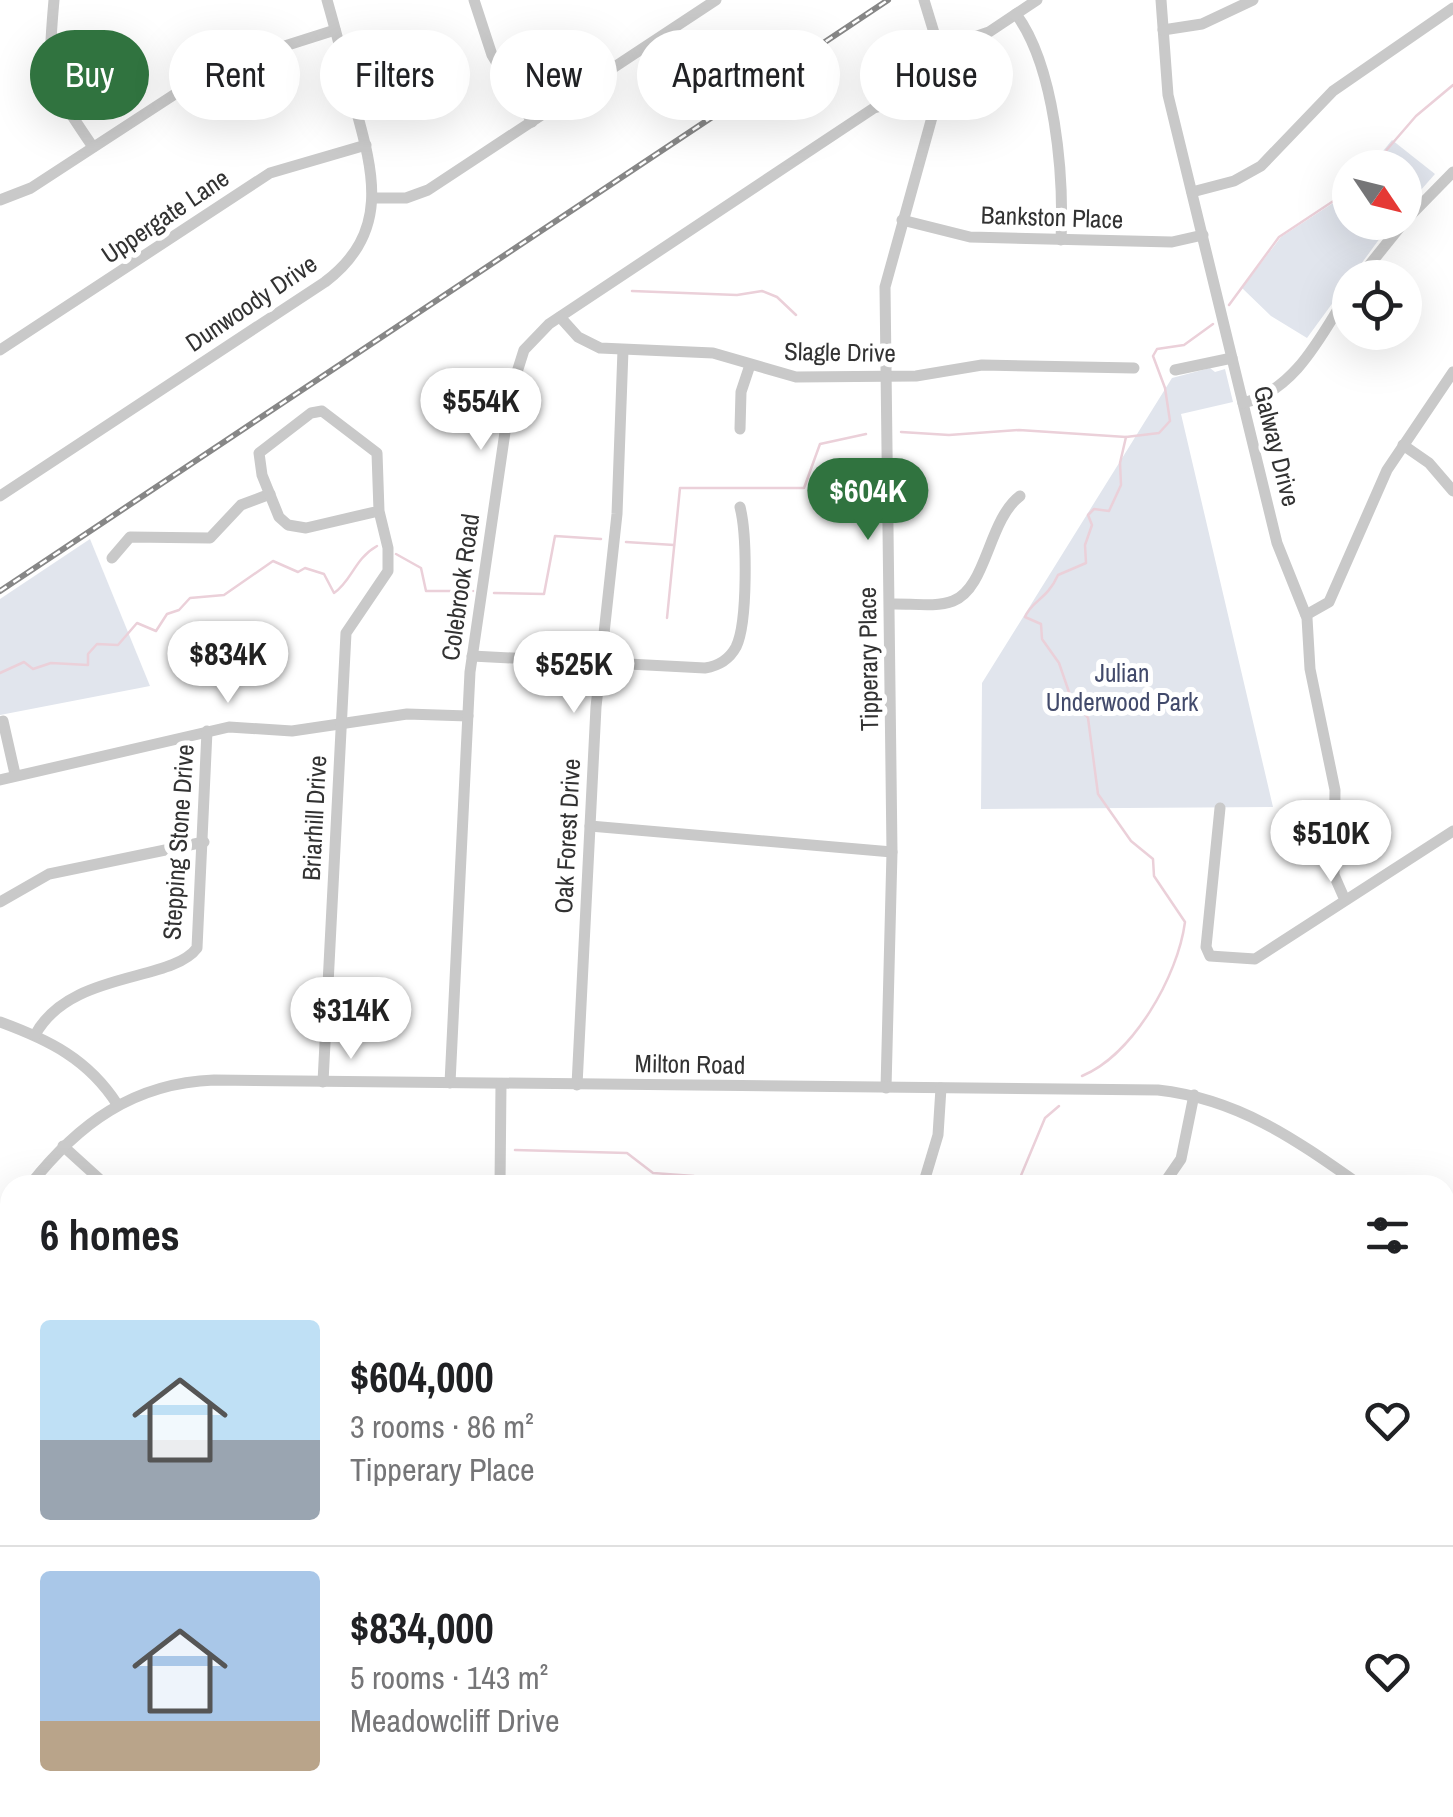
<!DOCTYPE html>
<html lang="en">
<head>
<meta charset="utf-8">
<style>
	:root { --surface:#fff; --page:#f2f2f2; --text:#202124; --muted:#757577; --line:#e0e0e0; --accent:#30733f }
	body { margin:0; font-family:"Archivo Narrow",sans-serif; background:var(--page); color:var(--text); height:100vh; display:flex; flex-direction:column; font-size:38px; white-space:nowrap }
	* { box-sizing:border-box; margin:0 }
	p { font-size:32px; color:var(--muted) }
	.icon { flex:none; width:55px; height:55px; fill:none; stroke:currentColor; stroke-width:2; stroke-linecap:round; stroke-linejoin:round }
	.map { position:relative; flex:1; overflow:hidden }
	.details { position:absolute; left:0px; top:1175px; width:1455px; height:642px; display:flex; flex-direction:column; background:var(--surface); border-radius:30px 30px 0 0; box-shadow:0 10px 40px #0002 }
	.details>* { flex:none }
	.top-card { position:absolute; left:30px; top:30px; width:1395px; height:90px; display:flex; gap:20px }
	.needle { width:65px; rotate:125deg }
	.fabs { position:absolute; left:1332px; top:150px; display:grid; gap:20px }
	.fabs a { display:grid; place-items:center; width:90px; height:90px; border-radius:50%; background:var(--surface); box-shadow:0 10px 40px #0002; font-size:50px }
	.price { position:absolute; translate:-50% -85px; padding:0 22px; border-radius:35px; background:#fff; color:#222; font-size:32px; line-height:65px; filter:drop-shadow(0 2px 5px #0008) }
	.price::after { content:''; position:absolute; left:50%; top:60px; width:30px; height:22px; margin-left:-15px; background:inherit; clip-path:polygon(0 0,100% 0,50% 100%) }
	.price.current { background:var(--accent); color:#fff }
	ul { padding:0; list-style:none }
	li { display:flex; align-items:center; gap:30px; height:250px; padding:0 40px }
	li+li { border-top:2px solid var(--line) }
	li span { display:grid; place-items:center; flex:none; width:280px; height:200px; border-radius:10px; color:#555 }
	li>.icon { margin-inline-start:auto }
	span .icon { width:120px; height:120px; fill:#fffc; stroke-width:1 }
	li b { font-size:42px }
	h2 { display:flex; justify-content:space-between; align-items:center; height:120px; padding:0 40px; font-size:42px }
	.chip { padding:0 35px; border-radius:45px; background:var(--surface); box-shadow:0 10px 40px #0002; font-size:35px; line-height:90px }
	.chip.current { background:var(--accent); color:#fff }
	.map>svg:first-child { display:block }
	.green { fill:#e1e5ed }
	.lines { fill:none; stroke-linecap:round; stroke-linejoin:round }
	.stream { stroke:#ebd0d9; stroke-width:2.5 }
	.minor { stroke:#c9c9c9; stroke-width:11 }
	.rail-casing { stroke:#878787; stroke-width:6 }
	.rail { stroke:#fff; stroke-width:2.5; stroke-dasharray:8; stroke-linecap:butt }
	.labels { text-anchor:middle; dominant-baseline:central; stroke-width:10; stroke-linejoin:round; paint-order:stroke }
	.street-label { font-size:25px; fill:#323232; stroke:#fff }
	.park-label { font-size:25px; fill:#424a6b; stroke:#fff }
</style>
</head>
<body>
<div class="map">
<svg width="1453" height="1817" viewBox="0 0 1453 1817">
	<rect width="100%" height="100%" fill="#fff"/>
	<g class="green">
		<path d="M1392,140L1435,174L1405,208V168L1370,167Z"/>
		<path d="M1350,192V222L1391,223L1307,338L1271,316L1242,288L1281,237Z"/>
		<path d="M1210,368L1215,372L1225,369L1233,402L1181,414L1273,807L981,809L982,683L1172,378Z"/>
		<path d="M90,539L150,686L0,715V599Z"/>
	</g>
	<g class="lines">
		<g class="stream">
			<path d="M1371,168L1416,116L1453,85"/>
			<path d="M632,291L737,295L762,291L777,297L796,315"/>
			<path d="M1229,305L1279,237L1350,190"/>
			<path d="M901,432L949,435L1019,430L1126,437L1159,433L1170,421L1165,388L1153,356L1157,349L1184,345L1213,324"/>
			<path d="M626,542L674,545"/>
			<path d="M396,554L421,568L426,591H473"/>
			<path d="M494,593L544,594L555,536L601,539"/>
			<path d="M667,618L680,488H804L820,444L866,434"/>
			<path d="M0,673L24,662L33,669L51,663L88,665V654L97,644L118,645L137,623L156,631L167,614L179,610L190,598L224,595L273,561L298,572L305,568L324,574L334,593C352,581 354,559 377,546"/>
			<path d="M1082,1076C1133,1055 1178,976 1185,922L1154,876L1153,859L1131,841L1098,794L1088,718L1070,695L1059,663L1042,639L1041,624L1025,617C1032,600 1047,600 1058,575L1086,563L1085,545L1092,525L1088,515L1094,509L1109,511L1121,485L1120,463L1126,437"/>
			<path d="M515,1150L627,1153L653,1173L694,1176"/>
			<path d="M726,1182L749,1185"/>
			<path d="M1017,1185L1045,1118L1059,1106"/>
			<path d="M1128,1817L1154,1808"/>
		</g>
		<g class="minor">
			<path d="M54,0C47,80 48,81 93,147"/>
			<path d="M474,0L492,55L532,122"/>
			<path d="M1161,0L1168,95L1277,543L1307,618L1310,669L1335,790L1334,875L1345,900"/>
			<path d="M1016,14C1055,67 1064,174 1061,240"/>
			<path d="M1163,30L1202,24L1253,0"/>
			<path d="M939,49L989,32L1037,0"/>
			<path d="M1192,192L1234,181L1261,166L1333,91L1453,8"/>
			<path d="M373,198H406L428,190L716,0"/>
			<path d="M0,200L31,188L215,68L335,30"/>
			<path d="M902,220L970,237L1172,242L1203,235"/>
			<path d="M1405,221L1453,172"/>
			<path d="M1359,278L1404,222"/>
			<path d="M560,317L578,337L600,348L713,353L796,377L916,376L982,365L1134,368"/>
			<path d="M0,350L270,173L366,145"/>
			<path d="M1175,370L1232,358"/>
			<path d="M1243,403C1297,390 1322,333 1350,290"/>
			<path d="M740,429L741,392L750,365"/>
			<path d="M1403,445L1429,463L1453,491"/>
			<path d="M0,496L325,282C390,233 374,174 355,106C346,70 337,35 327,0"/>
			<path d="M112,558L130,537L210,538L241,505L270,494"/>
			<path d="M890,604C909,603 935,608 953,601C987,588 988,520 1020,496"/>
			<path d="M1306,615L1329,602L1387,470L1453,372"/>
			<path d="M472,656L705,668C718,666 729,660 736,647C748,623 747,534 740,507"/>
			<path d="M3,721L15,774"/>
			<path d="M0,780L229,727L292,731L407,714L468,716"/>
			<path d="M1220,808L1206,947L1210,956L1255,959L1453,831"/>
			<path d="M590,826L892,852"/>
			<path d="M0,902L49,874L204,842"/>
			<path d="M0,1022C49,1040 88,1059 117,1104"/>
			<path d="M35,1035C70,970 171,983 197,948L207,731"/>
			<path d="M323,1082L346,633L388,571V548L379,511L377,453L322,411L311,413L259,453L262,475L279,517L288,525L306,528L379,511"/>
			<path d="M450,1083L470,672L511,391L524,350L549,324L874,108L901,100L936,106"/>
			<path d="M577,1085L596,707L617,514L623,350"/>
			<path d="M886,1088L892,852L885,287L939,92V49L924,0"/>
			<path d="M63,1146L106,1185"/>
			<path d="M30,1185C78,1124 133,1083 214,1080L1158,1090C1239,1099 1296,1140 1360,1185"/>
			<path d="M500,1185L501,1084"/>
			<path d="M923,1185L938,1135L941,1088"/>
			<path d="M1163,1185L1181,1159L1194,1095"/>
			<path d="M0,1223L10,1210"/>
			<path d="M1446,1252L1453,1242"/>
			<path d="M1445,1445L1453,1443"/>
			<path d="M0,1466L10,1470"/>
			<path d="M0,1527L10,1503"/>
			<path d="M0,1575L10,1579"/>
			<path d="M0,1655L10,1644"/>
			<path d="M0,1689L10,1700"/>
			<path d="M840,1808L861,1817"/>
			<path d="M1213,1808L1215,1817"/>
			<path d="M141,1817L147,1808"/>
			<path d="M438,1817L441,1808"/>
			<path d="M732,1817L737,1808"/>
		</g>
		<defs>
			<path id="rail" d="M0,591L888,0"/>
		</defs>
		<use href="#rail" class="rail-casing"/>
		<use href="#rail" class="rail"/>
	</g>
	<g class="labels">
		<g class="street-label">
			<text transform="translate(165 216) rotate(-34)">Uppergate Lane</text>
			<text transform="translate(1052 217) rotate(2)">Bankston Place</text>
			<text transform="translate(251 303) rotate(-34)">Dunwoody Drive</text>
			<text transform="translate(840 352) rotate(1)">Slagle Drive</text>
			<text transform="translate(1277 446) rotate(76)">Galway Drive</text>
			<text transform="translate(460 587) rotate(-82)">Colebrook Road</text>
			<text transform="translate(868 659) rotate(-91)">Tipperary Place</text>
			<text transform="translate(314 818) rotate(-87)">Briarhill Drive</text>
			<text transform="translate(567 836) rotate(-87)">Oak Forest Drive</text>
			<text transform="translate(178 842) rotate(-86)">Stepping Stone Drive</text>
			<text transform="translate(690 1064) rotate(1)">Milton Road</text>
		</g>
		<g class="park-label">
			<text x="1122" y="673">Julian<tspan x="1122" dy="29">Underwood Park</tspan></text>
		</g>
	</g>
</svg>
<div class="fabs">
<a><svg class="needle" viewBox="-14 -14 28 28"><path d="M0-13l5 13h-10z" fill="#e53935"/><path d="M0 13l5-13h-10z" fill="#757577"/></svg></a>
<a><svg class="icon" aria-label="locate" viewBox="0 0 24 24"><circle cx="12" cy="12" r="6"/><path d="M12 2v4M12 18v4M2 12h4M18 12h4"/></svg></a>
</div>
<b class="price" style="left:481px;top:453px">$554K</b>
<b class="price current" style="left:868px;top:543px">$604K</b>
<b class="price" style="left:228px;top:706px">$834K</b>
<b class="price" style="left:574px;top:716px">$525K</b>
<b class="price" style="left:1331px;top:885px">$510K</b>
<b class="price" style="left:351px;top:1062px">$314K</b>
<div class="top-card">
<a class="chip current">Buy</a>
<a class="chip">Rent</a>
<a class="chip">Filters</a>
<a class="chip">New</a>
<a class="chip">Apartment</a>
<a class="chip">House</a>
</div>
<section class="details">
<h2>6 homes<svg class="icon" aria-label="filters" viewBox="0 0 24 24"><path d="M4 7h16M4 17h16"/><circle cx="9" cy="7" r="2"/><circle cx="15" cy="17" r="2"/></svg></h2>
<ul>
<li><span style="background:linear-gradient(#bfe0f5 60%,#9aa5b1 0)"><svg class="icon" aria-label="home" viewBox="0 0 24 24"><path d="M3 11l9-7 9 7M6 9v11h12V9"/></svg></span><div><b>$604,000</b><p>3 rooms · 86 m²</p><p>Tipperary Place</p></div><svg class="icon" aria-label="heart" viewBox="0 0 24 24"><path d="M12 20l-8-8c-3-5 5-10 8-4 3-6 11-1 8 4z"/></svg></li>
<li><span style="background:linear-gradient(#a9c7e8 75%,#b9a48a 0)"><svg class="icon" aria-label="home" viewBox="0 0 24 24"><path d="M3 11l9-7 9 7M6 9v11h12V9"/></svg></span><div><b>$834,000</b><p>5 rooms · 143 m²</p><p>Meadowcliff Drive</p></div><svg class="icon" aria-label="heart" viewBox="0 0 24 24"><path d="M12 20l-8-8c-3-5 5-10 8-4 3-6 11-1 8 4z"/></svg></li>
</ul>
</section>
</div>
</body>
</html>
